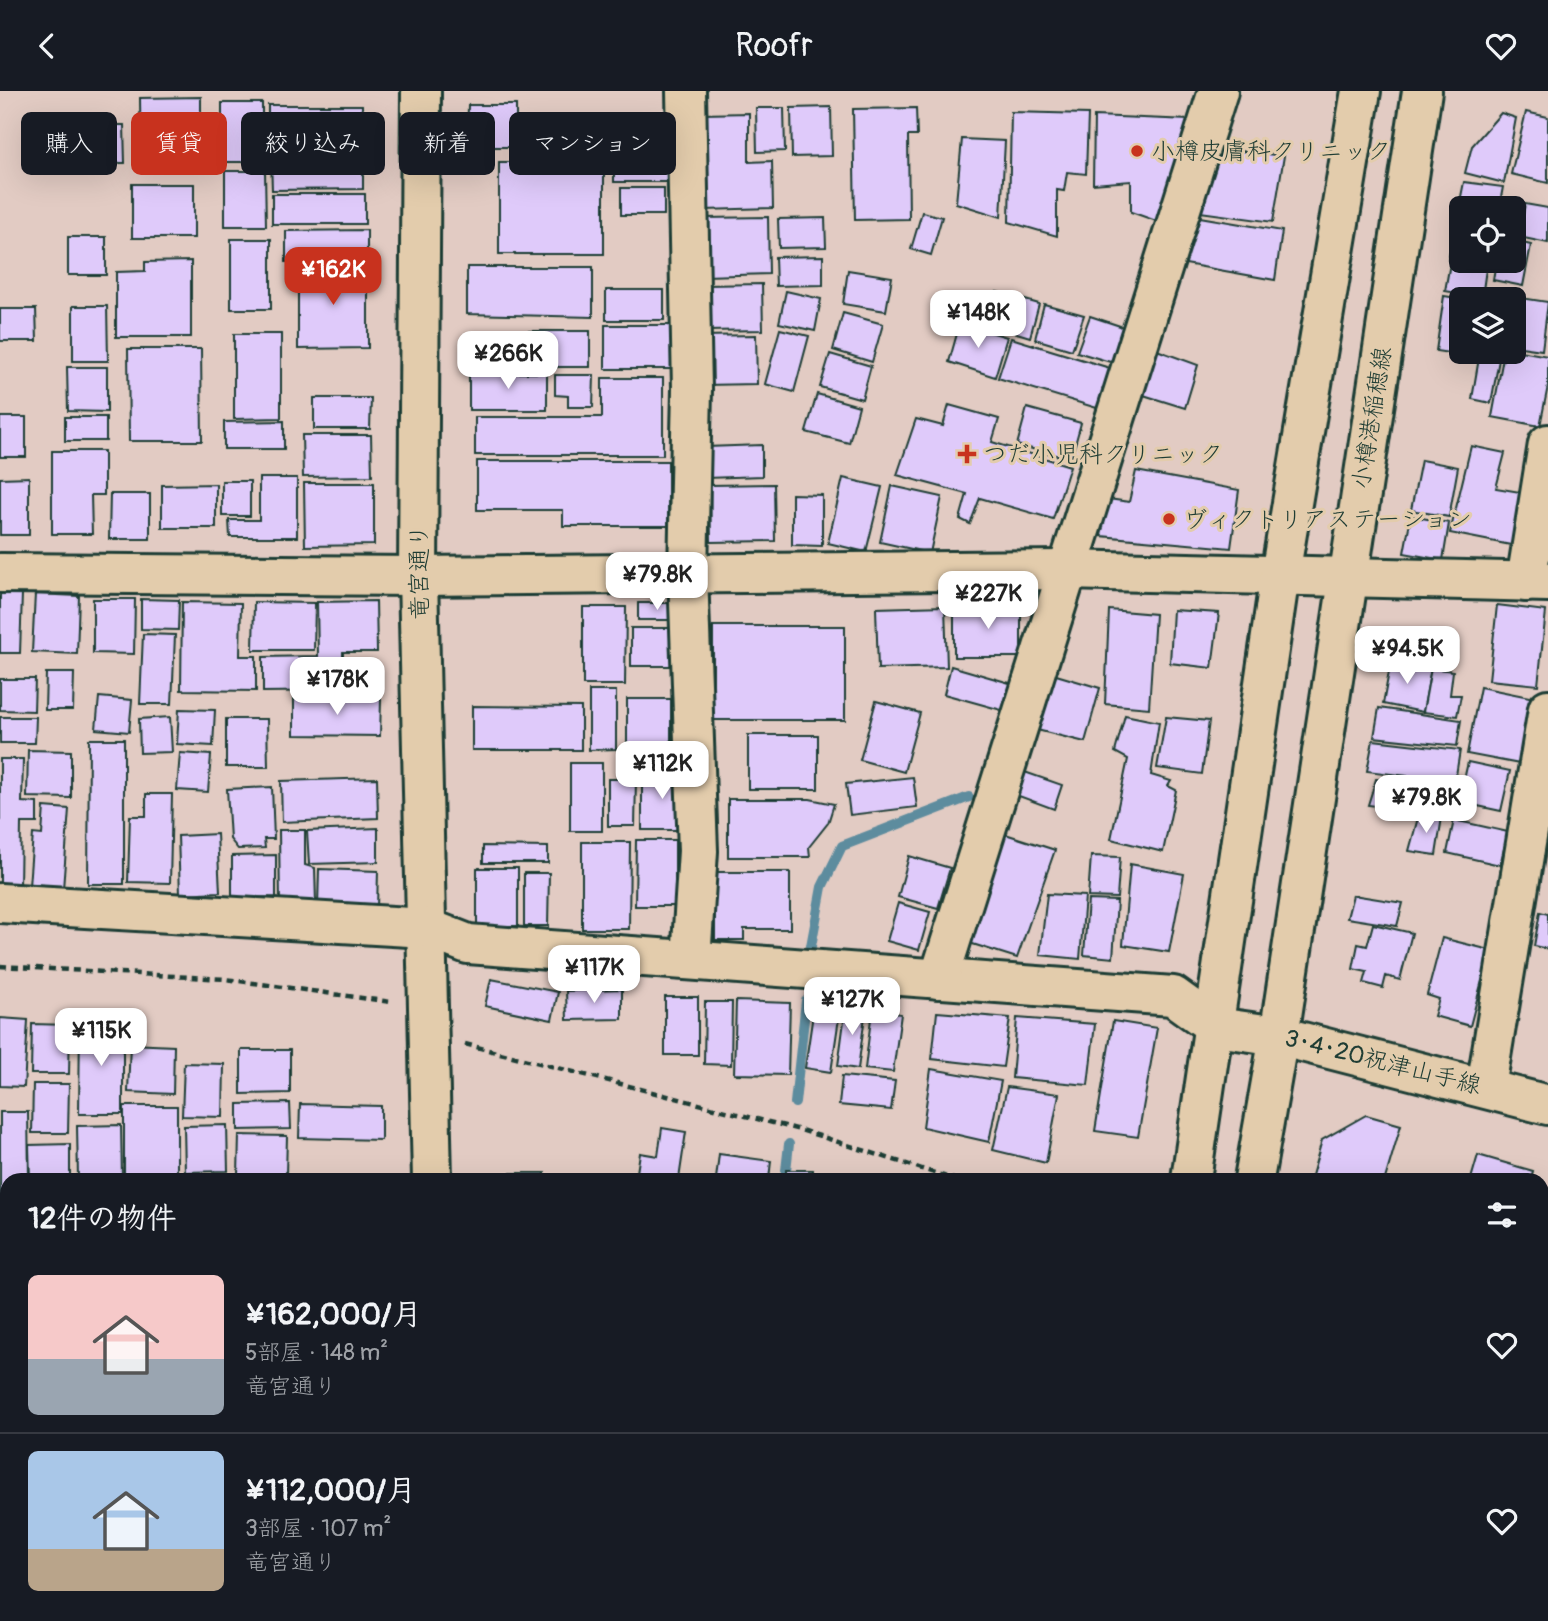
<!DOCTYPE html>
<html lang="ja">
<head>
<meta charset="utf-8">
<style>
	:root { --surface:#171b24; --page:#242831; --text:#f1f3f6; --muted:#9ea1a6; --line:#363941; --accent:#c8321e }
	body { margin:0; font-family:Pangolin,"Klee One",sans-serif; background:var(--page); color:var(--text); height:100vh; display:flex; flex-direction:column; font-size:26px; white-space:nowrap }
	* { box-sizing:border-box; margin:0 }
	p { font-size:23px; color:var(--muted) }
	.icon { flex:none; width:38px; height:38px; fill:none; stroke:currentColor; stroke-width:2; stroke-linecap:round; stroke-linejoin:round }
	.map { position:relative; flex:1; overflow:hidden }
	.details { position:absolute; left:0px; top:1082px; width:1549px; height:450px; display:flex; flex-direction:column; background:var(--surface); border-radius:21px 21px 0 0; box-shadow:0 7px 28px #0002 }
	.details>* { flex:none }
	.hud { position:absolute; left:21px; top:21px; width:700px; height:63px; display:flex; gap:14px }
	.tools { position:absolute; left:1449px; top:105px; display:grid; gap:14px }
	.tools a { display:grid; place-items:center; width:77px; height:77px; border-radius:10px; background:var(--surface); box-shadow:0 7px 28px #0002; font-size:35px }
	.price { position:absolute; translate:-50% -60px; padding:0 16px; border-radius:14px; background:#fff; color:#222; font-size:23px; line-height:46px; filter:drop-shadow(0 2px 4px #0008) }
	.price::after { content:''; position:absolute; left:50%; top:42px; width:21px; height:16px; margin-left:-10px; background:inherit; clip-path:polygon(0 0,100% 0,50% 100%) }
	.price.selected { background:var(--accent); color:#fff }
	ul { padding:0; list-style:none }
	li { display:flex; align-items:center; gap:21px; height:175px; padding:0 28px }
	li+li { border-top:2px solid var(--line) }
	li span { display:grid; place-items:center; flex:none; width:196px; height:140px; border-radius:10px; color:#555 }
	li>.icon { margin-inline-start:auto }
	span .icon { width:84px; height:84px; fill:#fffc; stroke-width:1 }
	li b { font-size:30px }
	h2 { display:flex; justify-content:space-between; align-items:center; height:84px; padding:0 28px; font-size:30px }
	.pill { padding:0 24px; border-radius:10px; background:var(--surface); box-shadow:0 7px 28px #0002; font-size:24px; line-height:63px }
	.pill.selected { background:var(--accent); color:#fff }
	header { display:flex; justify-content:space-between; align-items:center; height:91px; padding:0 28px; background:var(--surface); font-size:32px; font-weight:600 }
	.map>svg:first-child { display:block }
	.lines { fill:none; stroke-linecap:round; stroke-linejoin:round }
	.stream { stroke:#5d8c9e; stroke-width:10 }
	.building { fill:#dfcafa; stroke:#1f3d34; stroke-width:2 }
	.minor-casing { stroke:#1f3d34; stroke-width:44 }
	.major-casing { stroke:#1f3d34; stroke-width:44 }
	.path { stroke:#1f3d34; stroke-width:4.5; stroke-dasharray:7 5; stroke-linecap:butt }
	.minor { stroke:#e3ccac; stroke-width:38 }
	.major { stroke:#e3ccac; stroke-width:38 }
	.poi-dot { fill:#c8321e; stroke:#e3ccac; stroke-width:2.5 }
	.labels { text-anchor:middle; dominant-baseline:central; stroke-width:6; stroke-linejoin:round; paint-order:stroke }
	.poi-label { font-size:24px; fill:#1f3d34; stroke:#e3ccac; text-anchor:start }
	.street-label { font-size:24px; fill:#1f3d34; stroke:#e3ccac }
</style>
</head>
<body>
<header><svg class="icon" aria-label="back" viewBox="0 0 24 24"><path d="M15 5l-7 7 7 7"/></svg>Roofr<svg class="icon" aria-label="heart" viewBox="0 0 24 24"><path d="M12 20l-8-8c-3-5 5-10 8-4 3-6 11-1 8 4z"/></svg></header>
<div class="map">
<svg width="1548" height="1530" viewBox="0 0 1548 1530">
	<rect width="100%" height="100%" fill="#e2cbc3"/>
	<filter id="ink" filterUnits="userSpaceOnUse"><feTurbulence type="fractalNoise" baseFrequency=".0143" numOctaves="2"/><feDisplacementMap in="SourceGraphic" scale="14" xChannelSelector="R" yChannelSelector="G"/><feConvolveMatrix kernelMatrix="1 2 1 2 8 2 1 2 1" color-interpolation-filters="sRGB"/></filter>
	<g filter="url(#ink)">
		<g class="lines">
			<g class="stream">
				<path d="M811,855L822,796L842,755L969,706"/>
				<path d="M795,1012L806,910"/>
				<path d="M785,1088L789,1053"/>
			</g>
		</g>
		<g class="building">
			<path d="M201,6V78H141L140,7Z"/>
			<rect x="222" y="12" width="40" height="59"/>
			<rect x="268" y="14" width="94" height="42"/>
			<path d="M468,14H516V56H467Z"/>
			<path d="M831,16L832,65L792,66L791,17Z"/>
			<path d="M756,17H784L785,60L757,61Z"/>
			<path d="M916,17L917,45H908L909,128L855,129L853,18Z"/>
			<path d="M1011,21L1088,23L1086,83L1067,81L1064,100L1057,99V145L1009,131Z"/>
			<path d="M1526,21L1548,26V92L1511,83Z"/>
			<path d="M749,22V71L772,70L773,117L704,119L702,23Z"/>
			<path d="M1501,22L1516,27L1504,92L1465,82L1472,55Z"/>
			<path d="M1094,25L1190,29L1159,131L1131,121V90L1093,93Z"/>
			<path d="M102,34H124L125,72H101Z"/>
			<path d="M962,48L1005,50L1001,126L956,112Z"/>
			<path d="M1222,58L1284,65L1273,131L1200,121Z"/>
			<path d="M271,68H363V98L272,99Z"/>
			<rect x="614" y="68" width="58" height="23"/>
			<rect x="499" y="71" width="105" height="92"/>
			<path d="M225,80H265L266,135H225Z"/>
			<path d="M1464,91L1503,96L1499,117H1461V170H1489L1488,176L1448,169Z"/>
			<rect x="132" y="93" width="62" height="54"/>
			<rect x="621" y="97" width="43" height="27"/>
			<rect x="272" y="103" width="93" height="30"/>
			<path d="M1525,113L1548,117V152L1519,146Z"/>
			<path d="M922,121L942,126L931,164L911,158Z"/>
			<path d="M1194,125L1282,140L1275,189L1180,172Z"/>
			<path d="M768,126L769,183L705,185V127Z"/>
			<path d="M825,127L826,156L779,157L778,128Z"/>
			<path d="M367,139V171H286V140Z"/>
			<rect x="68" y="146" width="38" height="38"/>
			<rect x="231" y="148" width="40" height="70"/>
			<path d="M1514,150L1531,154L1523,195L1493,189L1496,170H1514Z"/>
			<path d="M823,165V194L776,195L775,166Z"/>
			<path d="M191,170V246H116V181L145,180V171Z"/>
			<path d="M1450,172L1486,178L1482,206L1445,200Z"/>
			<path d="M368,175V257L298,258V176Z"/>
			<path d="M467,176H593V226L467,223Z"/>
			<path d="M848,179L892,186L886,220L843,213Z"/>
			<path d="M762,193L763,239L706,240L705,194Z"/>
			<rect x="606" y="199" width="58" height="30"/>
			<path d="M786,200L821,208L815,240L779,232Z"/>
			<path d="M997,201L1039,213L1030,246L987,233Z"/>
			<path d="M1494,203L1548,211L1542,259L1514,255V208H1493Z"/>
			<path d="M1444,205L1464,208L1461,261H1476L1475,266L1436,260Z"/>
			<path d="M1044,213L1084,224L1072,259L1035,248Z"/>
			<path d="M73,215H107L108,270H73Z"/>
			<path d="M0,218H36L37,250H0Z"/>
			<path d="M843,222L883,233L872,271L833,259Z"/>
			<path d="M1090,225L1129,238L1117,273L1077,261Z"/>
			<path d="M960,232L1007,246L995,286L949,271Z"/>
			<rect x="605" y="234" width="66" height="44"/>
			<path d="M780,238L809,245L794,301L765,293Z"/>
			<rect x="529" y="240" width="61" height="36"/>
			<path d="M234,243H281V327L234,328Z"/>
			<path d="M756,244L757,293L703,294L702,245Z"/>
			<path d="M1011,247L1113,278L1100,318L998,287Z"/>
			<path d="M128,258H201L202,350H129Z"/>
			<path d="M1154,258L1198,274L1185,317L1137,302Z"/>
			<path d="M1514,259L1548,265V295L1540,335L1492,326L1504,261Z"/>
			<path d="M1480,261L1500,263L1491,312L1472,308Z"/>
			<path d="M830,263L871,275L862,308L820,296Z"/>
			<path d="M67,276H107V321L68,320Z"/>
			<rect x="469" y="282" width="78" height="37"/>
			<path d="M555,284H594L593,316H568V305L555,304Z"/>
			<path d="M602,287H663V364H475V326H602Z"/>
			<path d="M817,303L859,315L849,352L806,341Z"/>
			<path d="M314,307H371L370,338H314Z"/>
			<path d="M949,314L999,328L992,351L1070,375L1053,428L980,407L970,433L960,428L967,403L897,384L916,328L943,335Z"/>
			<path d="M1027,317L1081,332L1071,368L1017,354Z"/>
			<rect x="0" y="326" width="26" height="40"/>
			<rect x="65" y="326" width="41" height="24"/>
			<path d="M284,330V358H224V331Z"/>
			<path d="M302,344H371L372,385L303,386Z"/>
			<path d="M762,354V385L706,387V356Z"/>
			<path d="M1471,355L1505,362L1496,397L1532,403L1521,456L1450,442Z"/>
			<path d="M52,360H104V404H91L92,443H52Z"/>
			<path d="M1421,369L1458,376L1449,426L1411,419Z"/>
			<path d="M477,370H668V435H563V419H477Z"/>
			<path d="M1136,380L1239,399L1231,457L1101,445L1108,408L1129,411Z"/>
			<path d="M29,386V444H0V387Z"/>
			<path d="M259,387H297V446H230L229,429H259Z"/>
			<path d="M843,387L882,396L866,461L828,452Z"/>
			<rect x="222" y="390" width="28" height="35"/>
			<path d="M304,392H374V454L305,455Z"/>
			<path d="M216,393V437H162V394Z"/>
			<path d="M774,393L775,450L711,451L710,394Z"/>
			<path d="M892,395L942,406L930,462L880,451Z"/>
			<path d="M110,403H150V448H109Z"/>
			<path d="M792,403L822,404V455L792,454Z"/>
			<path d="M1411,425L1449,432L1443,469L1404,462Z"/>
			<path d="M0,503H22L20,562H0Z"/>
			<path d="M35,503L79,505L77,563L32,561Z"/>
			<path d="M93,508H135L134,563L93,562Z"/>
			<path d="M141,508L179,509L178,539L141,538Z"/>
			<path d="M376,510L377,561H343V600L263,601V566L318,565L317,511Z"/>
			<path d="M182,511L241,512L240,565H256V600L181,599Z"/>
			<path d="M254,511L315,512L314,559H253Z"/>
			<path d="M638,512H676L677,529H638Z"/>
			<path d="M1021,513V566H954V514Z"/>
			<path d="M1497,514L1546,520L1538,594L1489,589Z"/>
			<path d="M945,515L947,576L878,578L876,517Z"/>
			<path d="M583,516H626L625,594H583Z"/>
			<path d="M1109,519L1155,523L1149,617L1105,613Z"/>
			<path d="M1173,519L1219,522L1212,577L1170,572Z"/>
			<rect x="713" y="535" width="132" height="94"/>
			<rect x="631" y="537" width="44" height="38"/>
			<path d="M143,543L175,544L172,613H140Z"/>
			<path d="M1391,570L1431,577L1423,621L1383,613Z"/>
			<path d="M951,575L1013,593L1005,620L944,603Z"/>
			<path d="M1431,577L1453,580L1450,604H1461L1457,625L1423,621Z"/>
			<path d="M1046,581L1100,597L1085,651L1029,637Z"/>
			<path d="M46,582H74L73,619H45Z"/>
			<path d="M0,588H35L34,620L0,619Z"/>
			<path d="M1480,596L1539,608L1525,674L1467,663Z"/>
			<path d="M589,600H616V658L589,659Z"/>
			<path d="M99,606L132,609L129,641L96,638Z"/>
			<path d="M294,607L381,608L380,645L294,644Z"/>
			<rect x="627" y="608" width="44" height="49"/>
			<path d="M876,610L920,622L904,681L860,669Z"/>
			<path d="M472,615L581,616V659H472Z"/>
			<path d="M1379,617L1461,629L1457,655L1374,646Z"/>
			<path d="M179,618L215,619L213,655L177,653Z"/>
			<path d="M1125,624L1159,631L1151,684L1171,690L1168,695L1176,699L1163,761L1111,748L1128,668L1115,661Z"/>
			<path d="M0,626H36L35,652H0Z"/>
			<path d="M170,626L172,661L140,662L139,628Z"/>
			<path d="M1166,626L1209,630L1202,683L1157,677Z"/>
			<path d="M226,628H267L268,676H226Z"/>
			<rect x="748" y="644" width="70" height="54"/>
			<path d="M89,648H124V793H88Z"/>
			<path d="M1373,649L1460,659L1455,691L1367,680Z"/>
			<path d="M28,659L71,660V707L27,706Z"/>
			<path d="M180,662L211,664L208,701L177,699Z"/>
			<path d="M0,668H23L22,711L37,712V732H21L20,795H0Z"/>
			<path d="M1468,671L1510,680L1501,720L1459,711Z"/>
			<rect x="570" y="672" width="32" height="68"/>
			<path d="M1016,678L1062,694L1054,718L1008,701Z"/>
			<rect x="642" y="680" width="41" height="59"/>
			<path d="M913,686L917,716L850,724L846,693Z"/>
			<path d="M377,687L378,727L282,731L281,690Z"/>
			<path d="M608,688H636L635,735H608Z"/>
			<path d="M1376,688L1441,698L1438,711L1449,713L1447,724L1368,714Z"/>
			<path d="M272,696L274,748H264L265,757L238,758L230,748L227,698Z"/>
			<path d="M146,703H172L170,792L128,791L130,725H146Z"/>
			<path d="M728,708H810L834,713L828,732L809,756L810,766H728Z"/>
			<path d="M44,716L69,718L63,798L29,795L33,743L42,744Z"/>
			<path d="M1419,723L1442,726L1436,764L1409,760Z"/>
			<path d="M1454,729L1508,741L1500,774L1447,762Z"/>
			<path d="M378,737V771L309,773L307,740Z"/>
			<path d="M279,739H305V774L315,777L316,813L280,814Z"/>
			<path d="M996,740L1055,759L1017,867L960,849Z"/>
			<path d="M217,743L220,801L180,803L178,745Z"/>
			<path d="M636,749H675V815H635Z"/>
			<path d="M582,751H630L629,838H582Z"/>
			<path d="M483,755L548,756V772H483Z"/>
			<path d="M276,764V806L232,807V765Z"/>
			<path d="M909,765L950,777L938,817L898,806Z"/>
			<path d="M1091,765L1120,766L1117,807L1088,806Z"/>
			<path d="M1130,773L1184,783L1169,861L1123,854Z"/>
			<rect x="477" y="777" width="41" height="58"/>
			<path d="M319,778L378,780L377,817L318,816Z"/>
			<path d="M715,781H790V838H744V849H715Z"/>
			<path d="M524,782H549L548,835H524Z"/>
			<path d="M1047,803L1085,805L1080,868L1040,864Z"/>
			<path d="M1353,804L1403,812L1397,835L1347,827Z"/>
			<path d="M1088,809L1117,810L1113,867L1084,864Z"/>
			<path d="M898,812L930,821L919,859L887,850Z"/>
			<path d="M1540,821L1548,823V858L1534,855Z"/>
			<path d="M1373,833L1412,842L1400,889L1386,885L1383,897L1364,892L1367,881L1353,878L1358,853L1367,855Z"/>
			<path d="M1442,847L1490,859L1470,935L1434,925L1439,908L1427,904Z"/>
			<path d="M491,888L558,901L552,929L485,915Z"/>
			<path d="M622,898V928L567,929L566,900Z"/>
			<rect x="665" y="906" width="33" height="58"/>
			<path d="M736,910L790,912L788,984L734,983Z"/>
			<path d="M705,911H732L731,974L704,973Z"/>
			<path d="M846,915L866,917L858,978L838,975Z"/>
			<path d="M872,919L901,923L893,981L865,978Z"/>
			<path d="M937,921L1010,927L1003,976L932,968Z"/>
			<path d="M813,923L839,927L831,981L805,977Z"/>
			<path d="M0,927L28,929L24,996L0,995Z"/>
			<path d="M1017,927L1095,933L1088,994L1012,987Z"/>
			<path d="M1113,930L1157,937L1138,1046L1095,1040Z"/>
			<path d="M80,931H123V1023H79Z"/>
			<path d="M32,933L70,934L69,983H31Z"/>
			<path d="M130,953L174,955L173,1003L128,1001Z"/>
			<path d="M241,959H290V1002L241,1003Z"/>
			<path d="M184,972L224,973L223,1026L182,1025Z"/>
			<path d="M931,978L1001,990L989,1051L923,1036Z"/>
			<path d="M842,985L895,990L891,1019L839,1014Z"/>
			<path d="M33,993H69L68,1042H32Z"/>
			<path d="M1007,996L1059,1003L1046,1072L993,1059Z"/>
			<path d="M290,1012L291,1038L238,1039V1013Z"/>
			<path d="M300,1013L381,1015V1049L299,1047Z"/>
			<rect x="124" y="1015" width="53" height="73"/>
			<path d="M0,1021H28L29,1088H7V1149H0Z"/>
			<path d="M1366,1024L1401,1034L1385,1088H1311L1322,1049Z"/>
			<path d="M121,1034L122,1088H78L77,1035Z"/>
			<path d="M227,1034L228,1080L185,1081L184,1035Z"/>
			<path d="M662,1037L686,1041L679,1088H636L640,1062L658,1065Z"/>
			<path d="M239,1044L287,1045L286,1084H238Z"/>
			<path d="M70,1053V1088H30L29,1054Z"/>
			<path d="M719,1063L771,1070L769,1088H716Z"/>
			<path d="M1478,1064L1533,1080L1531,1088H1471Z"/>
			<rect x="786" y="1079" width="27" height="9"/>
			<rect x="481" y="1082" width="64" height="6"/>
			<path d="M1542,1158L1548,1160V1214L1542,1213Z"/>
			<rect x="0" y="1168" width="7" height="50"/>
			<path d="M7,1307V1336H0V1308Z"/>
			<path d="M3,1342H7V1377H6Z"/>
			<path d="M7,1386V1443H0V1387Z"/>
			<path d="M117,1524H175V1530H118Z"/>
			<rect x="493" y="1524" width="80" height="6"/>
			<path d="M593,1524H677L678,1530H593Z"/>
			<rect x="682" y="1524" width="97" height="6"/>
			<path d="M869,1524H966L965,1530H868Z"/>
			<path d="M1241,1524H1303L1301,1530H1240Z"/>
			<path d="M1325,1524H1386L1385,1530H1323Z"/>
			<path d="M1424,1524H1479L1477,1530H1423Z"/>
		</g>
		<g class="lines">
			<defs>
				<g id="minor">
					<path d="M421,0L418,485L432,1088"/>
					<path d="M686,0L692,298L688,483L698,760L691,869"/>
					<path d="M0,482L418,485L1066,479L1548,491"/>
					<path d="M1526,491L1548,353"/>
					<path d="M0,812L427,837L468,853L1173,905L1216,936"/>
					<path d="M939,888L1218,0"/>
					<path d="M1486,996L1548,618"/>
					<path d="M0,1260L7,1259"/>
					<path d="M1542,1398L1548,1375"/>
					<path d="M1542,1468L1548,1470"/>
					<path d="M436,1524V1530"/>
					<path d="M819,1530V1524"/>
					<path d="M1504,1530L1506,1524"/>
				</g>
				<g id="major">
					<path d="M1216,936L1279,945L1548,1014"/>
					<path d="M1191,1088L1280,484L1361,0"/>
					<path d="M1254,1088L1279,945L1422,0"/>
					<path d="M1115,1530L1117,1524"/>
					<path d="M1181,1530L1182,1524"/>
				</g>
			</defs>
			<use href="#minor" class="minor-casing"/>
			<use href="#major" class="major-casing"/>
			<g class="path">
				<path d="M0,875L225,888L391,911"/>
				<path d="M465,953L804,1040L953,1088"/>
				<path d="M1542,1273L1548,1275"/>
			</g>
			<use href="#minor" class="minor"/>
			<use href="#major" class="major"/>
		</g>
	</g>
	<g class="poi-dot">
		<circle cx="1137" cy="60" r="7"/>
		<path d="M963.5 352.5h7v7h7v7h-7v7h-7v-7h-7v-7h7z"/>
		<circle cx="1169" cy="428" r="7"/>
	</g>
	<g class="labels">
		<g class="poi-label">
			<text x="1151" y="60">小樽皮膚科クリニック</text>
			<text x="983" y="363">つだ小児科クリニック</text>
			<text x="1183" y="428">ヴィクトリアステーション</text>
		</g>
		<g class="street-label">
			<text transform="translate(1372 327) rotate(-81)">小樽港稲穂線</text>
			<text transform="translate(419 481) rotate(-90)">竜宮通り</text>
			<text transform="translate(1383 971) rotate(14)">3･4･20祝津山手線</text>
		</g>
	</g>
</svg>
<div class="tools">
<a><svg class="icon" aria-label="locate" viewBox="0 0 24 24"><circle cx="12" cy="12" r="6"/><path d="M12 2v4M12 18v4M2 12h4M18 12h4"/></svg></a>
<a><svg class="icon" aria-label="layers" viewBox="0 0 24 24"><path d="M12 4l9 5-9 5-9-5zM3 14l9 5 9-5"/></svg></a>
</div>
<b class="price selected" style="left:333px;top:216px">¥162K</b>
<b class="price" style="left:978px;top:259px">¥148K</b>
<b class="price" style="left:508px;top:300px">¥266K</b>
<b class="price" style="left:657px;top:521px">¥79.8K</b>
<b class="price" style="left:988px;top:540px">¥227K</b>
<b class="price" style="left:1407px;top:595px">¥94.5K</b>
<b class="price" style="left:337px;top:626px">¥178K</b>
<b class="price" style="left:662px;top:710px">¥112K</b>
<b class="price" style="left:1426px;top:744px">¥79.8K</b>
<b class="price" style="left:594px;top:914px">¥117K</b>
<b class="price" style="left:852px;top:946px">¥127K</b>
<b class="price" style="left:101px;top:977px">¥115K</b>
<div class="hud">
<a class="pill">購入</a>
<a class="pill selected">賃貸</a>
<a class="pill">絞り込み</a>
<a class="pill">新着</a>
<a class="pill">マンション</a>
</div>
<section class="details">
<h2>12件の物件<svg class="icon" aria-label="filters" viewBox="0 0 24 24"><path d="M4 7h16M4 17h16"/><circle cx="9" cy="7" r="2"/><circle cx="15" cy="17" r="2"/></svg></h2>
<ul>
<li><span style="background:linear-gradient(#f6c9c9 60%,#9aa5b1 0)"><svg class="icon" aria-label="home" viewBox="0 0 24 24"><path d="M3 11l9-7 9 7M6 9v11h12V9"/></svg></span><div><b>¥162,000/月</b><p>5部屋 · 148 m²</p><p>竜宮通り</p></div><svg class="icon" aria-label="heart" viewBox="0 0 24 24"><path d="M12 20l-8-8c-3-5 5-10 8-4 3-6 11-1 8 4z"/></svg></li>
<li><span style="background:linear-gradient(#a9c7e8 70%,#b9a48a 0)"><svg class="icon" aria-label="home" viewBox="0 0 24 24"><path d="M3 11l9-7 9 7M6 9v11h12V9"/></svg></span><div><b>¥112,000/月</b><p>3部屋 · 107 m²</p><p>竜宮通り</p></div><svg class="icon" aria-label="heart" viewBox="0 0 24 24"><path d="M12 20l-8-8c-3-5 5-10 8-4 3-6 11-1 8 4z"/></svg></li>
</ul>
</section>
</div>
</body>
</html>
